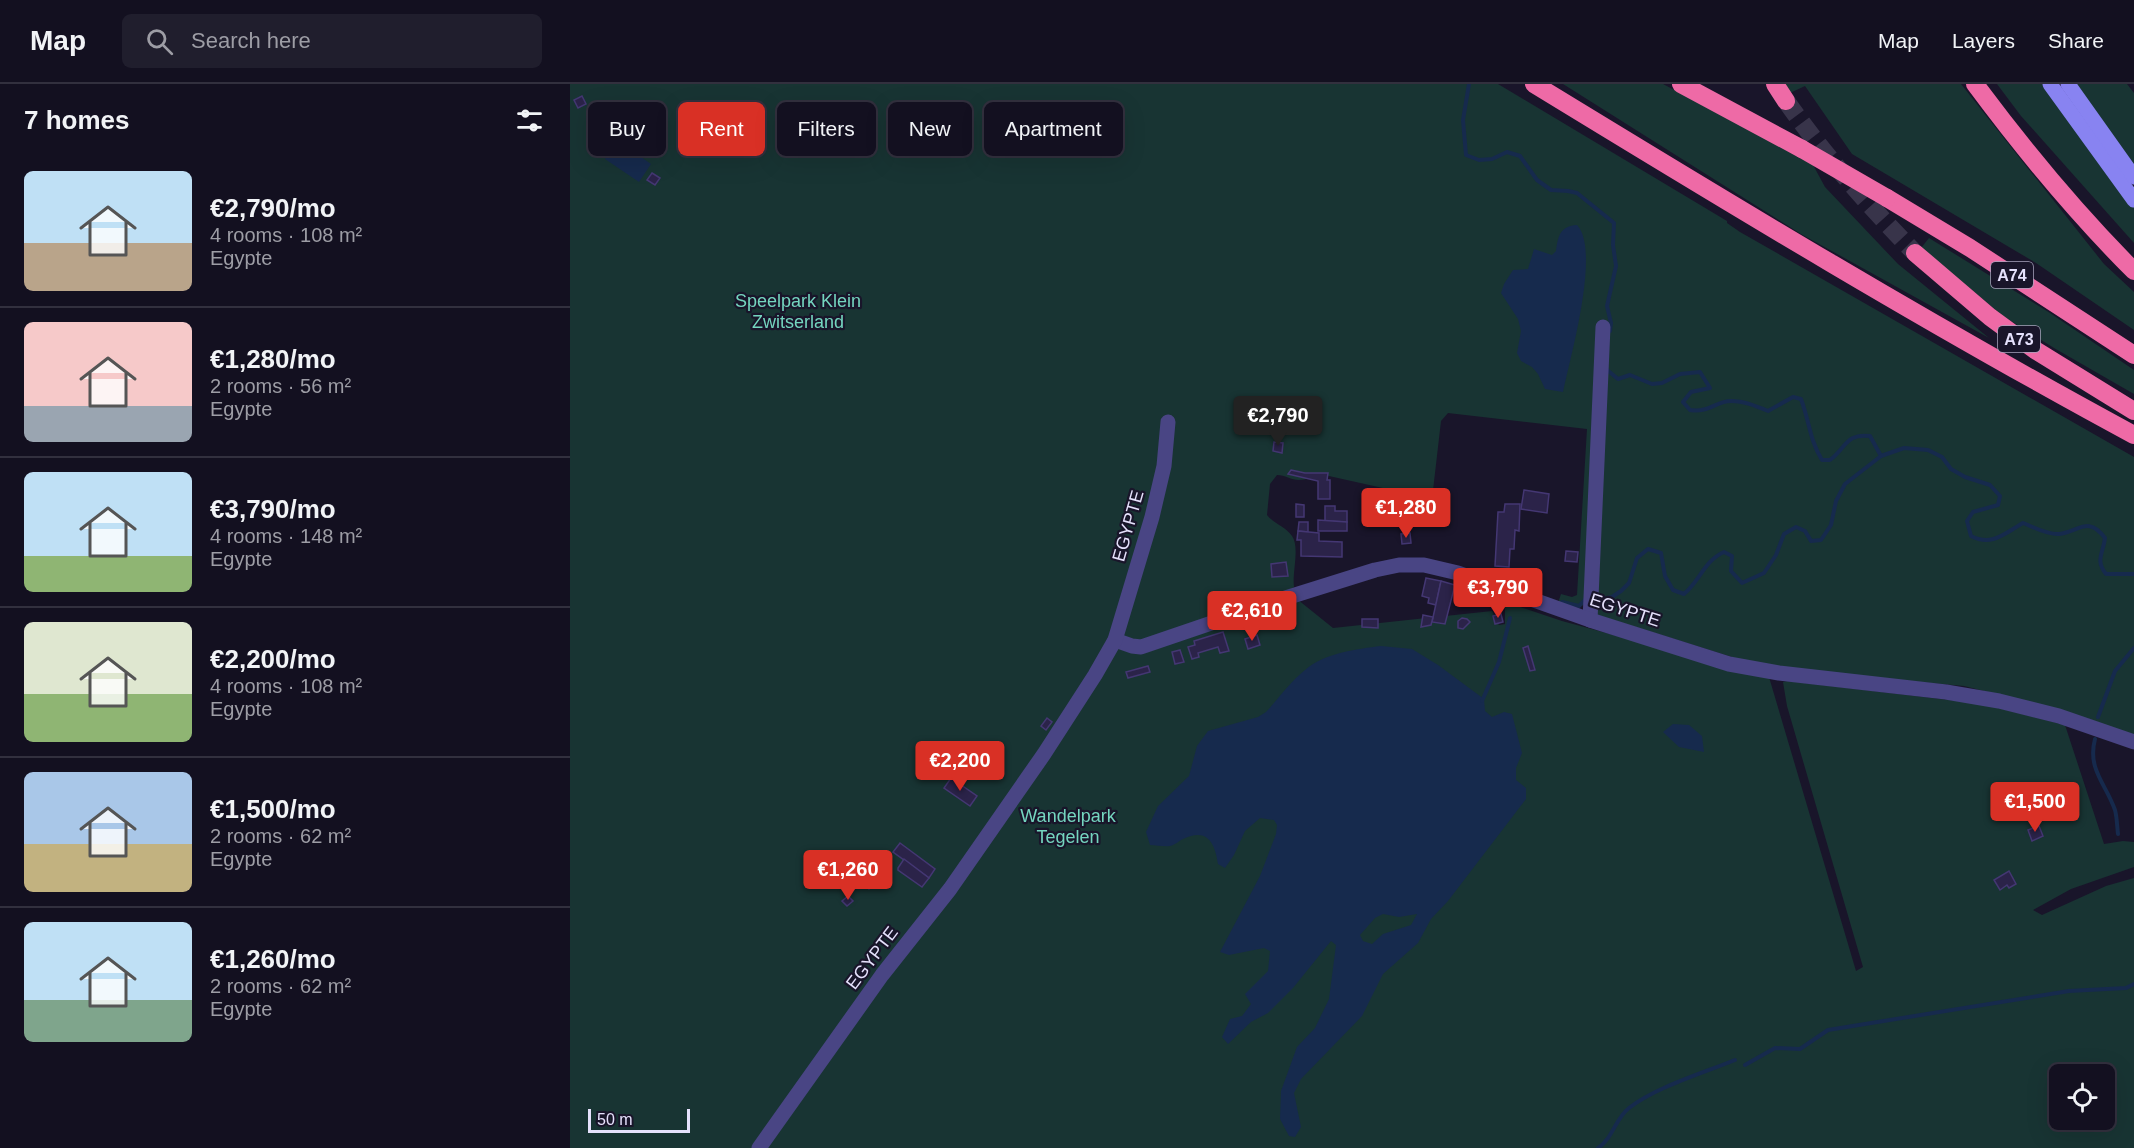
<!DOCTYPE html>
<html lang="en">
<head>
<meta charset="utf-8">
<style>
	:root { --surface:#131020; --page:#201e2d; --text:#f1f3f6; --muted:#9d9da5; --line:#32303e; --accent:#d93025 }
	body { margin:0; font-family:Helvetica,sans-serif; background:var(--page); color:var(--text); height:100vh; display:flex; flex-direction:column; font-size:22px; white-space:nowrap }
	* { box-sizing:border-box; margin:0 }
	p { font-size:20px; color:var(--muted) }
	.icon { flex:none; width:33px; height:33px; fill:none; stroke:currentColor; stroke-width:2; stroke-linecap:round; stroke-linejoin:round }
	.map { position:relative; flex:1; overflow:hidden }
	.sheet { display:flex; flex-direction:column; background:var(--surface); width:570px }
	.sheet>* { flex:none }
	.hud { position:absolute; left:18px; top:18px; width:570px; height:54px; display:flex; gap:12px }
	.controls { position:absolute; left:1479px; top:980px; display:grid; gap:12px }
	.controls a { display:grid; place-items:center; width:66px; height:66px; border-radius:9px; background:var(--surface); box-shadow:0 6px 24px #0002,0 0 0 2px var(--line); font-size:30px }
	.scale { position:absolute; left:18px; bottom:15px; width:102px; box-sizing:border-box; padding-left:6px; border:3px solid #e5e1fc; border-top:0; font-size:16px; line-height:21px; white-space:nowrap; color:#e5e1fc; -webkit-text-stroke:4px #19152a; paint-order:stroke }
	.price { position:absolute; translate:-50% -51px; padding:0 14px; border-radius:6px; background:var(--accent); color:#fff; font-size:20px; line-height:39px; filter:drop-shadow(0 2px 3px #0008) }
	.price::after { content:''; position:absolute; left:50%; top:36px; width:18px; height:14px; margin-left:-9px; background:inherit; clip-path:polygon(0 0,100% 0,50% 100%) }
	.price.active { background:#222; color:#fff }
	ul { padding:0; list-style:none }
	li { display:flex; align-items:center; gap:18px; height:150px; padding:0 24px }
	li+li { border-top:2px solid var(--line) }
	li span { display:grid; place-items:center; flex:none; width:168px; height:120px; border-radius:9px; color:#555 }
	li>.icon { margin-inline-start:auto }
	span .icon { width:72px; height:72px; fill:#fffc; stroke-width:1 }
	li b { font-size:26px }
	h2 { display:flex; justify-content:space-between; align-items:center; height:72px; padding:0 24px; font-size:26px }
	.tag { padding:0 21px; border-radius:9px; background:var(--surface); box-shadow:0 6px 24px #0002,0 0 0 2px var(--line); font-size:21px; line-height:54px }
	.tag.active { background:var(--accent); color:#fff }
	header { display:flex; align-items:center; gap:36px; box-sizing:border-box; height:84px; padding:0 30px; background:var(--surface); border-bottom:2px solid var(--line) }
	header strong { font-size:28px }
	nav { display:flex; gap:33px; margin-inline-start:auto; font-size:21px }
	.search { width:420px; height:54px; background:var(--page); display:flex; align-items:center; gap:15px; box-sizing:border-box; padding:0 21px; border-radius:9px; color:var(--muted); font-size:22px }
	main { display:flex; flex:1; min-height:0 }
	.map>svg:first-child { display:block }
	.green { fill:#183433; fill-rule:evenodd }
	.water { fill:#162a4d; fill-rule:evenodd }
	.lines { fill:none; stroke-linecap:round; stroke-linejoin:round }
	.stream { stroke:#162a4d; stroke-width:4 }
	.building { fill:#2b2349; stroke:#443773; stroke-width:1.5 }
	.motorway-tunnel { stroke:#38344a; stroke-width:18; stroke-dasharray:18 9; stroke-linecap:butt }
	.minor { stroke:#494584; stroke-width:15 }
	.secondary { stroke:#8883f1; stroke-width:15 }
	.motorway { stroke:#ee6aa6; stroke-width:18 }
	.motorway-bridge { stroke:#ee6aa6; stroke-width:18 }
	.labels { text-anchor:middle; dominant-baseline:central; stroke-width:4.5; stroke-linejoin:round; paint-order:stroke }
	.shield { fill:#19152a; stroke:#a8a4bd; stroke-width:1.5 }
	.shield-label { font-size:16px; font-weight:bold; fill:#e5e1fc }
	.park-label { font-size:18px; fill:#74d5bf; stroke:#19152a }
	.street-label { font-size:18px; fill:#e5e1fc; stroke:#19152a }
</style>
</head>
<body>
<header>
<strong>Map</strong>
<div class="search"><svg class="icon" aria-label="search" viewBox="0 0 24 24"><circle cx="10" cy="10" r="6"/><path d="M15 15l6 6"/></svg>Search here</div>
<nav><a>Map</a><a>Layers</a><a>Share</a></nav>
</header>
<main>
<section class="sheet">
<h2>7 homes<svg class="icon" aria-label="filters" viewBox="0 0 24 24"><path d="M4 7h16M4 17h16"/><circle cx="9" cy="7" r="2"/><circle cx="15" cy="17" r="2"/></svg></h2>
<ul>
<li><span style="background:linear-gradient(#bfe0f5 60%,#b9a48a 0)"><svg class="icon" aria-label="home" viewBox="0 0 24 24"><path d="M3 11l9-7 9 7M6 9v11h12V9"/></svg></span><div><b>€2,790/mo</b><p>4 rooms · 108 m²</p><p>Egypte</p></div></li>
<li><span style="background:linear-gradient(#f6c9c9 70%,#9aa5b1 0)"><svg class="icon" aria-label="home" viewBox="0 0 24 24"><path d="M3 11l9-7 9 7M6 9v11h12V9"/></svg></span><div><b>€1,280/mo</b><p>2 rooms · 56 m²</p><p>Egypte</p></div></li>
<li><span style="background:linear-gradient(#bfe0f5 70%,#8fb573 0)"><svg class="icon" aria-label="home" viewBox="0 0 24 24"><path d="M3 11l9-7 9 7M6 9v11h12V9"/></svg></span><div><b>€3,790/mo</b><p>4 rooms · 148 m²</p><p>Egypte</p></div></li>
<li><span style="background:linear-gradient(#dfe7d0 60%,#8fb573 0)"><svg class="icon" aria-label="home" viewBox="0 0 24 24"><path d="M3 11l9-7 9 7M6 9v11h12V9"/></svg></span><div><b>€2,200/mo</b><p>4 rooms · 108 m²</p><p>Egypte</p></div></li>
<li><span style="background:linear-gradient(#a9c7e8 60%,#c2b280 0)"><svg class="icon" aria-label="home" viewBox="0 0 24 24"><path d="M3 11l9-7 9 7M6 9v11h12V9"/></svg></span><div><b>€1,500/mo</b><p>2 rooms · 62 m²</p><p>Egypte</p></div></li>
<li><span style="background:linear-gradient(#bfe0f5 65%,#7fa58c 0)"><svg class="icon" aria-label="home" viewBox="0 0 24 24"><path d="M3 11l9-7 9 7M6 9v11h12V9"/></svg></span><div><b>€1,260/mo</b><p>2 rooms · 62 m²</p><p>Egypte</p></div></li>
</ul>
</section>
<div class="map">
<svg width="1564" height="1064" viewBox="0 0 1564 1064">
	<rect width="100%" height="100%" fill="#19152a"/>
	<g class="green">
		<path d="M0,0H928L1157,137V139L1170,148L1564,373V652L1482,624L1394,602L1281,592L1178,578L1024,530L1015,520C1005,526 998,522 988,519L991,510L1002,513L1007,511L1017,345L878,329L871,337L862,415L750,390C743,393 736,396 729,396C721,396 715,391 707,391L700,400L697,431C704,440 715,442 722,452C730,463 722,489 724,503L717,507L763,544L922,527L929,541L935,540V518L992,537L1199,593L1286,887L1293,883L1217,622L1213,598L1218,597L1413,620L1495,641L1534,760L1553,757L1564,758V783L1501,805L1463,826L1472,831L1536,802L1564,794V1064H0ZM1490,990H1534V1035H1490Z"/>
		<path d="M993,0H1093L1242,79L1255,103L1328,180L1419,254L1231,150Z"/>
		<path d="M1215,0H1391L1534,180L1564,208V246L1466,179L1282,70L1235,2L1220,9Z"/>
		<path d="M1427,0H1476L1564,118V159L1451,32Z"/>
		<path d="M1501,0H1557L1564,9V84Z"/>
		<path d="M1359,154L1480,229L1564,286V310L1484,264L1433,232L1351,164Z"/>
	</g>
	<g class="water">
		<path d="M48,57L81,80L69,98L35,75Z"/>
		<path d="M1007,141C1031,166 1000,274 993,308L975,305L968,290L962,283L951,277L947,269L951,247L948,235L931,209L934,200L943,186L958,185L964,165L982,171L986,167C988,152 990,142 1007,141Z"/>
		<path d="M811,562L842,565L868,581L914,615L915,627L922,633L934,628L942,630L952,669L946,684V696L956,704V715L878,817L861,835L848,859L813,890L792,932L731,995L724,1009L731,1043L725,1053L719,1052L710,1035L711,1007L727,963L745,944L759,915L766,861L761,857L723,904L698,929L681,938L658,960L652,953L660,935L672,932L681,920L675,910L698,887L700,867L694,864L659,871L650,868L690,792L706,750L707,741L704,736L690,734L675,747L664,771L655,784L648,780C645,760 638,743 613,755C609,757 605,761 600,762C594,763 586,761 580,761L576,748L588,722L619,692L627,662L638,647L688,633L696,628C709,614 720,598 735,586C754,569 787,565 811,562ZM813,830L829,833L847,830L841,841L813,850L802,860L793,857L790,851L805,834Z"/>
		<path d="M1103,640L1119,641L1132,652L1134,668L1109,663L1093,648Z"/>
	</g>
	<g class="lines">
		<g class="stream">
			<path d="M899,0L893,36L896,71L909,76L922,75L937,68L950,72L967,96L981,106L998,107L1007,109L1044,139L1043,161L1046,182L1037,222L1041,239L1040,247"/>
			<path d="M1036,285L1048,295L1060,291L1082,300L1092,299L1110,290L1130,288L1140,304L1121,308L1113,318L1120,326C1139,329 1146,317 1161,317C1174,317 1186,322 1198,327L1223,313L1231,315C1239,336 1240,357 1252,376H1260C1276,364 1276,349 1300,352L1311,372"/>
			<path d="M1031,515L1042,513L1051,507L1059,499L1067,474L1078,465L1091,469L1095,492L1103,506L1114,510C1130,497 1134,477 1154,468L1162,472L1161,487L1172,499L1194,489L1206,471L1214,450L1226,443L1235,447L1241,457L1251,456L1261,441L1266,417L1275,400L1311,372L1334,364L1358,366L1372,373L1381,385L1395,393L1420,401L1430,412L1428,421L1403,428L1397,437L1401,452C1422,463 1435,449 1453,439C1463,443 1478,451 1489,450C1509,448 1518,431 1535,454C1533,470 1525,476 1536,490H1564"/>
			<path d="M992,518L1009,522L1015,516"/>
			<path d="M912,617L929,578L940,534"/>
			<path d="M1528,633L1545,587L1564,564"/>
			<path d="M1525,655C1517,685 1536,700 1545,726C1547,733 1547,742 1548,750"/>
			<path d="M1175,981L1205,964L1230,965L1258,946L1499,907L1556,904L1564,900"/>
			<path d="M1028,1064C1043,1054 1045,1035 1059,1024C1086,1003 1133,989 1165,976"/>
		</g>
	</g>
	<g class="building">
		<path d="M12,12L16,20L8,24L4,16Z"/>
		<path d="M82,89L90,94L85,101L77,96Z"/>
		<path d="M704,358L713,359L712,369L703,367Z"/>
		<path d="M721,386L735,389H758L757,396H760V415H748V397L718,390Z"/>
		<path d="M954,406L979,410L977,429L951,425Z"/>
		<path d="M726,420L734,421V433H726Z"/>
		<path d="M935,420H950L949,447L945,446L944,465H940L939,483L925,482L928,428H934Z"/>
		<path d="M755,422H765V427H777V438L755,437Z"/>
		<path d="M748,436L777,438V447H748Z"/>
		<path d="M729,438H738V448L728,447Z"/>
		<path d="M728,447L749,449V457L772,458V473L731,472V456H727Z"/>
		<path d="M840,449L841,459L832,460L831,450Z"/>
		<path d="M996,467L1008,468L1007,478L995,477Z"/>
		<path d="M716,478L718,492L702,493L701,480Z"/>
		<path d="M856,494L871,497L866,521L858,519L859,514L852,512Z"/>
		<path d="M871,497L885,501L875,540L862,538Z"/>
		<path d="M931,530L933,538L925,540L923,532Z"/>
		<path d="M853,531L863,533L861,541L851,543Z"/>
		<path d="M892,534L897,535L900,538L893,545L888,544V537Z"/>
		<path d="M792,535H808V544L792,543Z"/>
		<path d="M653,548L659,567L650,569L648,563L628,569L629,573L622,575L618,563L625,561L624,557Z"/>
		<path d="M687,551L690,561L678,565L675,555Z"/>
		<path d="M958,562L965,586L960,587L953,564Z"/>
		<path d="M610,566L614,578L605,580L602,568Z"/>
		<path d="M578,582L580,588L558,594L556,588Z"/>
		<path d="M477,634L482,638L476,646L471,642Z"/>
		<path d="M387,678L392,682L388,687L393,691L389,695L380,687Z"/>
		<path d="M381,694L407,712L400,722L374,704Z"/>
		<path d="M1469,742L1473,752L1462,757L1458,746Z"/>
		<path d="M330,759L365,785L359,794L323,768Z"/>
		<path d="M334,775L359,794L352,803L328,786V784Z"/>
		<path d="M307,780L316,790L299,805L290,795Z"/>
		<path d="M1439,787L1446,800L1439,804L1437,801L1430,806L1424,796Z"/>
		<path d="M278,812L283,817L277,822L272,817Z"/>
	</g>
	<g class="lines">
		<path class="motorway-tunnel" d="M1216,17C1255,72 1298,121 1345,169"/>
		<g class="minor">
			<path d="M1020,536L1033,243"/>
			<path d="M545,556L562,562L571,563L706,517L805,486L829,481H854L888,489L1020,536L1159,580L1209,589L1376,608L1429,617L1489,632L1564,658"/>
			<path d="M189,1064L312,891L380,805L474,670L525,591L545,556L582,433L594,382L598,338"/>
		</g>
		<g class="secondary">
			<path d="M1480,0L1564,116"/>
			<path d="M1498,0L1564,93"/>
		</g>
		<g class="motorway">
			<path d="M964,0C1162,121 1360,241 1564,351"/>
			<path d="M1111,0L1232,65"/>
			<path d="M1205,0L1216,17"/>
			<path d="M1405,0C1454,66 1506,129 1564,187"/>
			<path d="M1317,114L1400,164L1564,271"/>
			<path d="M1345,169L1420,233L1465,266L1564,327"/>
		</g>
		<path class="motorway-bridge" d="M1232,65L1317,114"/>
	</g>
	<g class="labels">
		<g class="shield">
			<rect x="1421" y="178" width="42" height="26" rx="4.5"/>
			<rect x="1428" y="242" width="42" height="26" rx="4.5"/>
		</g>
		<g class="shield-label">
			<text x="1442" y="191">A74</text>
			<text x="1449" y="255">A73</text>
		</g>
		<g class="park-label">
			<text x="228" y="217">Speelpark Klein<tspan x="228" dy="21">Zwitserland</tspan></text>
			<text x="498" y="732">Wandelpark<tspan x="498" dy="21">Tegelen</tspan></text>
		</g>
		<g class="street-label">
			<text transform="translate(558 442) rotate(-74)">EGYPTE</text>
			<text transform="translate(1055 526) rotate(18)">EGYPTE</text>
			<text transform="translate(302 874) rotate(-53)">EGYPTE</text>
		</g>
	</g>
</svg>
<div class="controls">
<a><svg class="icon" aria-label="locate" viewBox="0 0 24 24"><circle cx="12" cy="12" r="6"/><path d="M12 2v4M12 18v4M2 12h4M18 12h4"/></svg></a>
</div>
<div class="scale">50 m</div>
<b class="price active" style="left:708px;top:363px">€2,790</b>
<b class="price" style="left:836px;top:455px">€1,280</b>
<b class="price" style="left:928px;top:535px">€3,790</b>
<b class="price" style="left:682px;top:558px">€2,610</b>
<b class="price" style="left:390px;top:708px">€2,200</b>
<b class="price" style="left:1465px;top:749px">€1,500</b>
<b class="price" style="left:278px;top:817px">€1,260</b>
<div class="hud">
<a class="tag">Buy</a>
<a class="tag active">Rent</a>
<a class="tag">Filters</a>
<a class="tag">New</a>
<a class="tag">Apartment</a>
</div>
</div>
</main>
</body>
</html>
